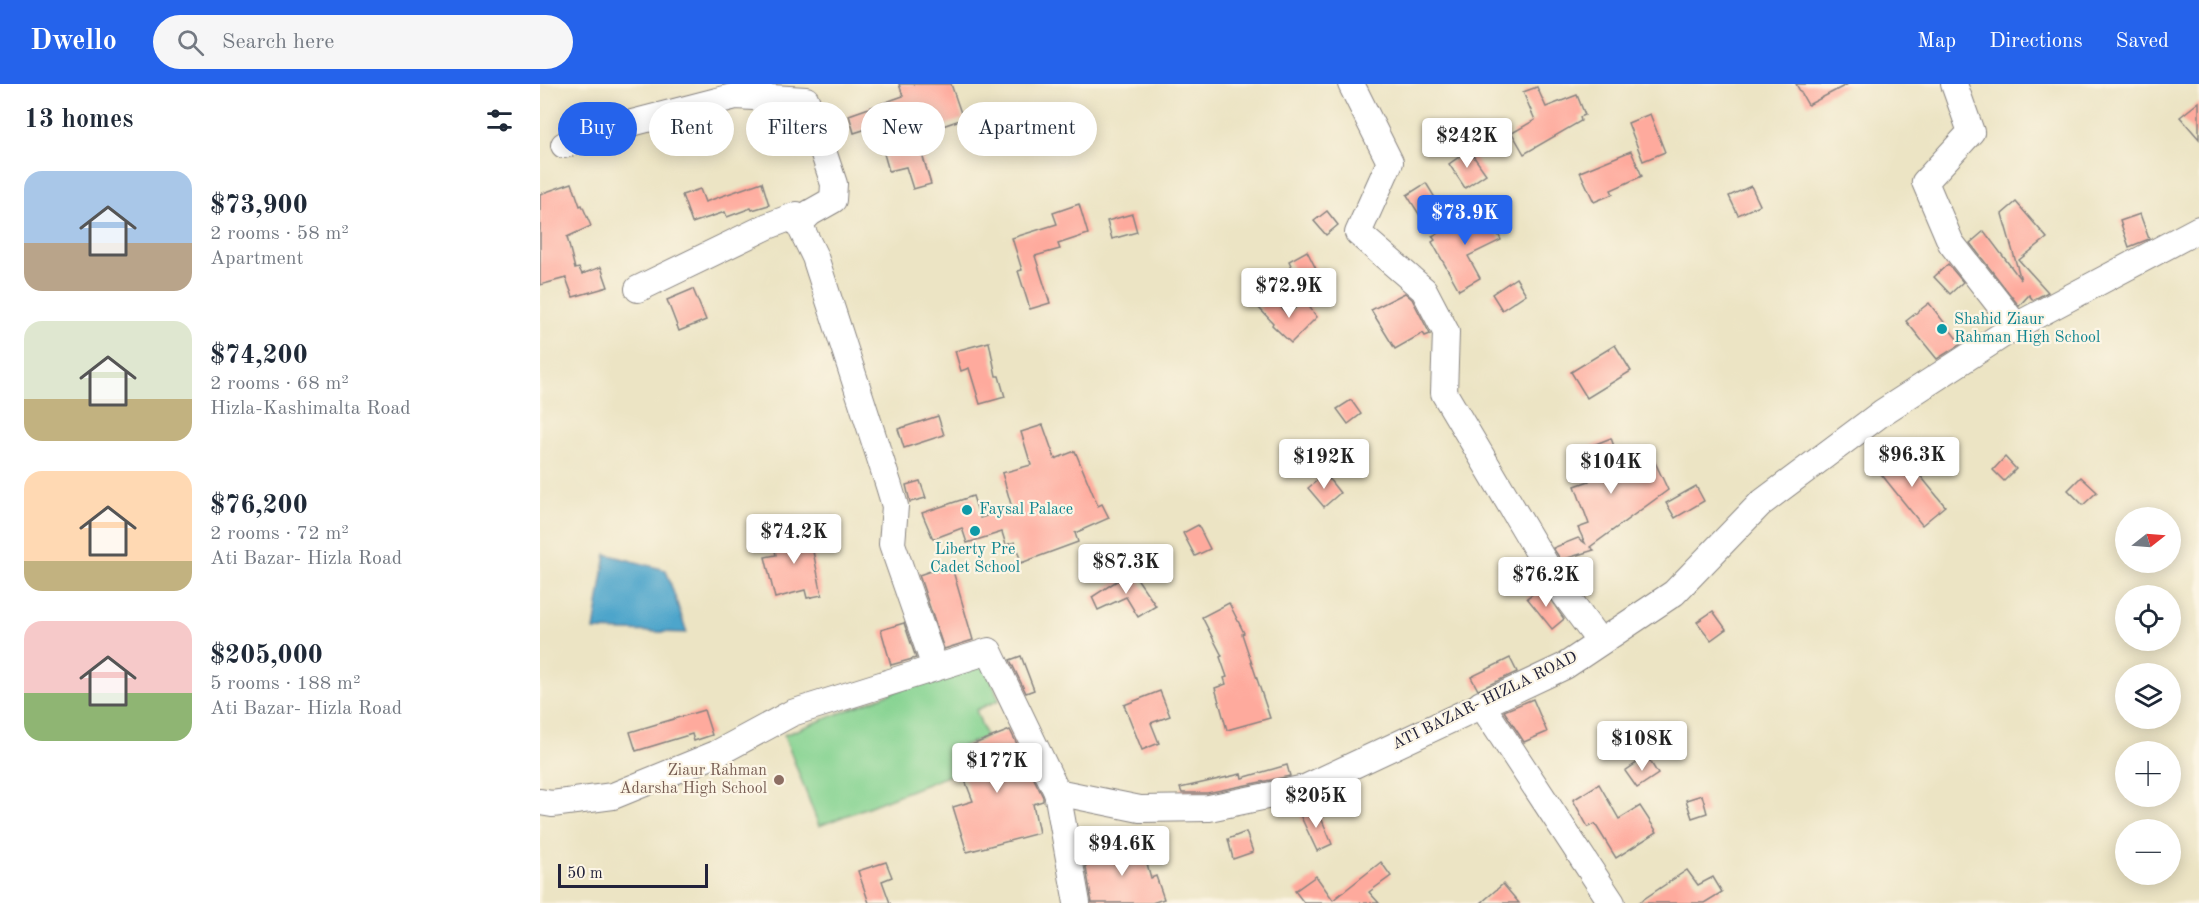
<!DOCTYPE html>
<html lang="en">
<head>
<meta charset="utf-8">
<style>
	:root { --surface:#fff; --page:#f6f6f7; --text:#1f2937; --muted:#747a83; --accent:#2563eb }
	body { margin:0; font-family:"Old Standard TT",serif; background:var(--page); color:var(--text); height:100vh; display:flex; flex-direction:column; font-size:22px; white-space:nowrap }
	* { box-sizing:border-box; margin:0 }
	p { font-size:20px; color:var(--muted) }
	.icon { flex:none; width:33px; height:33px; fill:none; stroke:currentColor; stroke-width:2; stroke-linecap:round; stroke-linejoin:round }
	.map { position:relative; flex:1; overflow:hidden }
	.drawer { display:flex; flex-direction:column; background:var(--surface); width:540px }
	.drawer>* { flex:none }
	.guide { position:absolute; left:18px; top:18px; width:570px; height:54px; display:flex; gap:12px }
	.needle { width:39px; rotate:73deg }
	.buttons { position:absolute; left:1575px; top:423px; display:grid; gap:12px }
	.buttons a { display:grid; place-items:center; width:66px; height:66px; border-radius:50%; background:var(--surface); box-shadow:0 3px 15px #0003; font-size:30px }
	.scale { position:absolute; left:18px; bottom:15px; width:150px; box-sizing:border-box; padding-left:6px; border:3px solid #22223b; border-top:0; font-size:16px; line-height:21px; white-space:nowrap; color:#22223b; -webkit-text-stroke:4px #fcf5e5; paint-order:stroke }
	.price { position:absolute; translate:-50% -51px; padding:0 14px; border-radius:6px; background:#fff; color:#222; font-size:20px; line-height:39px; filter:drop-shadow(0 2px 3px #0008) }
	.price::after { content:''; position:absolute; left:50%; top:36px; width:18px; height:14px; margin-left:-9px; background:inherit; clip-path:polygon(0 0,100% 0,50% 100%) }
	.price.active { background:var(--accent); color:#fff }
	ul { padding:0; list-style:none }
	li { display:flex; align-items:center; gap:18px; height:150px; padding:0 24px }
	li span { display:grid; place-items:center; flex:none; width:168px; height:120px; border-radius:18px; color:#555 }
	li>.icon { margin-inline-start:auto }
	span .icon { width:72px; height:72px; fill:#fffc; stroke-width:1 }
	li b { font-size:26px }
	h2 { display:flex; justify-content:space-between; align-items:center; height:72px; padding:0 24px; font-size:26px }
	.tag { padding:0 21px; border-radius:27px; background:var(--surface); box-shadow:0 3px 15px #0003; font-size:21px; line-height:54px }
	.tag.active { background:var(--accent); color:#fff }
	header { display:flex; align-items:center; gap:36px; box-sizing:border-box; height:84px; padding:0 30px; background:var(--accent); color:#fff }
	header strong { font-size:28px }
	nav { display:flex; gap:33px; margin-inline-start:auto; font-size:21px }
	.search { width:420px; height:54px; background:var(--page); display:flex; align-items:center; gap:15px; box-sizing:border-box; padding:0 21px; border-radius:33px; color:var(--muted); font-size:22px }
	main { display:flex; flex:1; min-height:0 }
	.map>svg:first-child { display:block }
	.green { fill:#85d391; stroke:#547a66; stroke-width:1.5 }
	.water { fill:#4ea5cb; stroke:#386483; stroke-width:1.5 }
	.building { fill:#feaa9d }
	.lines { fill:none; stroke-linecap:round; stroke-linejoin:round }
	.minor-casing { stroke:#878380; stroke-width:28 }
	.minor { stroke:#fff; stroke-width:26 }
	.culture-dot { fill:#0f9aa8; stroke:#fcf5e5; stroke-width:2 }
	.education-dot { fill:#8d6e63; stroke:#fcf5e5; stroke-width:2 }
	.labels { text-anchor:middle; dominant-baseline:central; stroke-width:4.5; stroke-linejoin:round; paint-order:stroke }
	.culture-label { font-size:16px; fill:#0d838f; stroke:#fcf5e5; text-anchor:start }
	.street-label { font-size:16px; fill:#22223b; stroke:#fcf5e5 }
	.education-label { font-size:16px; fill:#785e54; stroke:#fcf5e5; text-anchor:end }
</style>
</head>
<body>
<header>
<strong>Dwello</strong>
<div class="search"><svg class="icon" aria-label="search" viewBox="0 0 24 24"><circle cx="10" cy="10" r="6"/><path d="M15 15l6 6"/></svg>Search here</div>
<nav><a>Map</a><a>Directions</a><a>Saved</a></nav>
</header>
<main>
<section class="drawer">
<h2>13 homes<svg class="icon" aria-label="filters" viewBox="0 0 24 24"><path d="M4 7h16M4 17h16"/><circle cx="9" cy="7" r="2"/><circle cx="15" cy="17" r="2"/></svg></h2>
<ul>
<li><span style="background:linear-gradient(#a9c7e8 60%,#b9a48a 0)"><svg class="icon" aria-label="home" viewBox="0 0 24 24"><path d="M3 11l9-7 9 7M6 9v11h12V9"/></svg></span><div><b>$73,900</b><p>2 rooms · 58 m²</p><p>Apartment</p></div></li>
<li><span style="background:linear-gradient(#dfe7d0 65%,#c2b280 0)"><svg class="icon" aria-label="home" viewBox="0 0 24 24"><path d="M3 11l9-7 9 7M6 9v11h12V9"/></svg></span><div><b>$74,200</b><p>2 rooms · 68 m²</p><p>Hizla-Kashimalta Road</p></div></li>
<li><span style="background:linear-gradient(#ffd9b3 75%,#c2b280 0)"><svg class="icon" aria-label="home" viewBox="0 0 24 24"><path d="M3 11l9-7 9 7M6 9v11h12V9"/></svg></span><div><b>$76,200</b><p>2 rooms · 72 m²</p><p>Ati Bazar- Hizla Road</p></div></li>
<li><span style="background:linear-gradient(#f6c9c9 60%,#8fb573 0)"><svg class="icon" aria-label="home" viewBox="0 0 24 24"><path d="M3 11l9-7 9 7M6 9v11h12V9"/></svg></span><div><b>$205,000</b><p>5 rooms · 188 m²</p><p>Ati Bazar- Hizla Road</p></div></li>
</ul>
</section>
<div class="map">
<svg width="1659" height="819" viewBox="0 0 1659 819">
	<rect width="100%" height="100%" fill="#fcf5e5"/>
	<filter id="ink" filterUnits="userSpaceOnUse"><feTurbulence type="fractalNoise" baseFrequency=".0167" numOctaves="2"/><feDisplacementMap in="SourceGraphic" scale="12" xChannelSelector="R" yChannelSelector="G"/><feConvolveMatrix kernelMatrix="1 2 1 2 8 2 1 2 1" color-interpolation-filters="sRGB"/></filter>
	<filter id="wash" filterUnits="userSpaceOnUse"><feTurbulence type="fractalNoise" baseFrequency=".008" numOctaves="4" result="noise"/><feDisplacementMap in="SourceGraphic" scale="24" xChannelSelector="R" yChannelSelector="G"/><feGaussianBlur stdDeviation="1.35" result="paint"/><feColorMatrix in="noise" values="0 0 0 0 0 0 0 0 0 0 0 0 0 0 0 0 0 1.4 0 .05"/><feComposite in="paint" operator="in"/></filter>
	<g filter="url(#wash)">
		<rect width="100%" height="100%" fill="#ece4c4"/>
		<path class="green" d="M443,573L459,616L436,626L446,653L415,665L423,686L279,742L244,651Z"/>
		<path class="water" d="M66,470L126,486L147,549L54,546Z"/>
		<g id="blocks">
			<g class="building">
				<path d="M359,0H411L423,35L391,46L398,64L382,70L391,100L373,105L366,83L349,87L336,42L314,49L309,31L363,12Z"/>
				<path d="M1256,0H1308L1268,21Z"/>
				<path d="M997,3L1006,23L1037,11L1045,31L1040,33L1041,37L984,70L972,49L995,36L983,8Z"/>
				<path d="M1659,18V55L1640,33Z"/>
				<path d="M1110,30L1125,68L1103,77L1088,39Z"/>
				<path d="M929,66L946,90L925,104L909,80Z"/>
				<path d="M1091,67L1102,92L1071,106L1073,110L1054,118L1040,88Z"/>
				<path d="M222,98L229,121L212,126L211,124L187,133L185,128L152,139L142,111L160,105L165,118Z"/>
				<path d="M32,99L40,122L42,121L51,142L27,153L35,185L39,184L42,190L61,183L68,203L33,213L26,194L0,201V110Z"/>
				<path d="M886,99L900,122L882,135L867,111Z"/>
				<path d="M1211,102L1220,121L1198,131L1189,112Z"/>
				<path d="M1476,118L1507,154L1479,176L1508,208L1493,216L1489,211L1479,222L1430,159L1444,147L1481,196L1462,130Z"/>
				<path d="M539,120L548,150L518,160L520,165L495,172L510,219L490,225L478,187L482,186L472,154L517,140L513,129Z"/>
				<path d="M946,126L961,156L928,172L940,194L919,206L892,158L895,156L892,152Z"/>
				<path d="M787,127L798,141L786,151L774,137Z"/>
				<path d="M592,130L597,148L572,155L567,137Z"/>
				<path d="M1600,130L1609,155L1589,163L1580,137Z"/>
				<path d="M767,167L778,189L759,198L749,177Z"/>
				<path d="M1408,180L1423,198L1410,210L1394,193Z"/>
				<path d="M976,194L986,210L962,226L952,210Z"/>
				<path d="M153,205L166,236L139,247L127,216Z"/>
				<path d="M865,209L872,215L890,250L885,252L883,249L855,265L831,226Z"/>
				<path d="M731,213L747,230L765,217L777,233L751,259L732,241L733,239L719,224Z"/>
				<path d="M1389,219L1421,260L1397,275L1366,237Z"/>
				<path d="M449,258L456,292H459L465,313L440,320L429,284L421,287L415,267Z"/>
				<path d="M1075,261L1091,287L1047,314L1031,288Z"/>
				<path d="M811,316L821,330L808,340L797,325Z"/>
				<path d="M398,332L404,351L364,364L358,345Z"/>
				<path d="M503,341L515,375L535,367L558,422L562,420L569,434L535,449L538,458L481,479L475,458L466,461L462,448L427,459L422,444L393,455L382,429L433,412L440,434L472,424L462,389L491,381L481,348Z"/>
				<path d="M1071,354L1083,388L1113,374L1128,406L1050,463L1054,466L1021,476L1013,464L1038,454L1045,459L1038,444L1049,440L1035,402L1049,397L1038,367Z"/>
				<path d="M1361,368L1405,422L1382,441L1338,386Z"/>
				<path d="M1465,373L1476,385L1464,397L1453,386Z"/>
				<path d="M785,390L800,409L784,423L768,404Z"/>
				<path d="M1541,393L1557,408L1543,421L1528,406Z"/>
				<path d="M380,397L386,414L370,418L366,401Z"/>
				<path d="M1156,402L1164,417L1135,434L1126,419Z"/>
				<path d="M658,441L670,465L655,472L643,449Z"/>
				<path d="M268,443L282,511L267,514L265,506L235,514L225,473L236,471L232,452Z"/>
				<path d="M411,480L433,556L404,565L379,491Z"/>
				<path d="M592,487L616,522L598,533L586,513L558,526L552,513Z"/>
				<path d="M1002,503L1024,535L1012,545L987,514Z"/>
				<path d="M689,519L704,549L702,550L730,634L687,646L675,604L686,600L684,594L687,593L680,573L682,572L662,533Z"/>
				<path d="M1173,527L1186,545L1171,556L1157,538Z"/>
				<path d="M364,539L376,574L351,581L341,546Z"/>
				<path d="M481,572L494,606L486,609L470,576Z"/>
				<path d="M970,574L977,588L938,606L931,593Z"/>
				<path d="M620,607L630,632L611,639L619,659L602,666L584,621Z"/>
				<path d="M993,615L1007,648L984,658L964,627Z"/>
				<path d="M164,626L172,651L154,657L152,650L96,667L90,648Z"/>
				<path d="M470,646L503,713V717L493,720L499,749L427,768L413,723L433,717L423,691L425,690L421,665Z"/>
				<path d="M1107,672L1118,690L1097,704L1085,687Z"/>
				<path d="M747,681L750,692L667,709H642L640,704L701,690L702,694Z"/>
				<path d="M1059,700L1079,735L1100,722L1117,748L1076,774L1055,740L1048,743L1033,716Z"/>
				<path d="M1162,711L1167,729L1152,734L1146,716Z"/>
				<path d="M777,724L792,760L777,767L760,731Z"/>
				<path d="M706,748L713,768L693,775L688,755Z"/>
				<path d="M601,758L611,794L616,792L624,815L612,819H552L545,778L556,775L554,770L570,764L571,766Z"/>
				<path d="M346,778L352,793L342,797L350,819H329L318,787Z"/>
				<path d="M841,778L851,792L829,808L839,819H764L755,807L776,792L793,816Z"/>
				<path d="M1147,786L1158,801L1173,793L1182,808L1164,819H1098Z"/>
				<path d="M963,800L979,819H941Z"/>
			</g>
		</g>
	</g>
	<g filter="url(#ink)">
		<use href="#blocks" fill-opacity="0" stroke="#878380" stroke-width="1.5"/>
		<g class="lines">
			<defs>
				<g id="minor">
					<path d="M811,0L850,78L818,149L884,206L906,248L904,309L1019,503L1060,558"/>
					<path d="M1414,0L1431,48L1385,98L1411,159L1476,242"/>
					<path d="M24,61L61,47L196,12L266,16L294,100L293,116L270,129L259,140L275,173L349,402L355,422L352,460L395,583"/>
					<path d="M98,205L228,142L257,131L259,140"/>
					<path d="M941,620L1072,819"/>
					<path d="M517,708L537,819"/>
					<path d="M0,718L12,720L73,712L176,670L252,629L449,567L517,708L600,725L669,724L765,704L1025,582L1134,509L1220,420L1343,328L1476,242L1659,145"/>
				</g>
			</defs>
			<use href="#minor" class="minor-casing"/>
			<use href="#minor" class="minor"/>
		</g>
	</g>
	<g class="culture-dot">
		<circle cx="1402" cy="245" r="6"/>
		<circle cx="427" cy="426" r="6"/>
		<circle cx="435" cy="447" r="6"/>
	</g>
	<circle class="education-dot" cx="239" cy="696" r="6"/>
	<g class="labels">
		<g class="culture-label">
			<text x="1414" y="236">Shahid Ziaur<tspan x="1414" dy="18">Rahman High School</tspan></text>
			<text x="439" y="426">Faysal Palace</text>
			<text x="435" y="466" text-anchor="middle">Liberty Pre<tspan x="435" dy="18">Cadet School</tspan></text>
		</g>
		<g class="street-label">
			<text transform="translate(945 617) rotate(-26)">ATI BAZAR- HIZLA ROAD</text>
		</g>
		<g class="education-label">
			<text x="227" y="687">Ziaur Rahman<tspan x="227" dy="18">Adarsha High School</tspan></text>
		</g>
	</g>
</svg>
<div class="buttons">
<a><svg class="needle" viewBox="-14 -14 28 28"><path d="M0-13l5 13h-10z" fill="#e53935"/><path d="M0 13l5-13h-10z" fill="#747a83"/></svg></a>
<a><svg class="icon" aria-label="locate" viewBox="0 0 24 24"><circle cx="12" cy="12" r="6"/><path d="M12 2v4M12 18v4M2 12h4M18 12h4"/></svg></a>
<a><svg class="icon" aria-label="layers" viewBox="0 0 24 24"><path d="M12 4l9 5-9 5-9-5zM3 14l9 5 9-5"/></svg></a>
<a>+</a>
<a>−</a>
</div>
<div class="scale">50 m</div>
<b class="price" style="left:927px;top:85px">$242K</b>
<b class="price active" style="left:925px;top:162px">$73.9K</b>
<b class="price" style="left:749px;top:235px">$72.9K</b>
<b class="price" style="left:1372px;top:404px">$96.3K</b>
<b class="price" style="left:784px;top:406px">$192K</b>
<b class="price" style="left:1071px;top:411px">$104K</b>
<b class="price" style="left:254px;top:481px">$74.2K</b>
<b class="price" style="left:586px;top:511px">$87.3K</b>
<b class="price" style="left:1006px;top:524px">$76.2K</b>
<b class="price" style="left:1102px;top:688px">$108K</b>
<b class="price" style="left:457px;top:710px">$177K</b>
<b class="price" style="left:776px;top:745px">$205K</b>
<b class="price" style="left:582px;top:793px">$94.6K</b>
<div class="guide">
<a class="tag active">Buy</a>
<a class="tag">Rent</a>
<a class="tag">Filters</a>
<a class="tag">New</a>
<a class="tag">Apartment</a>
</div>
</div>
</main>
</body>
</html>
